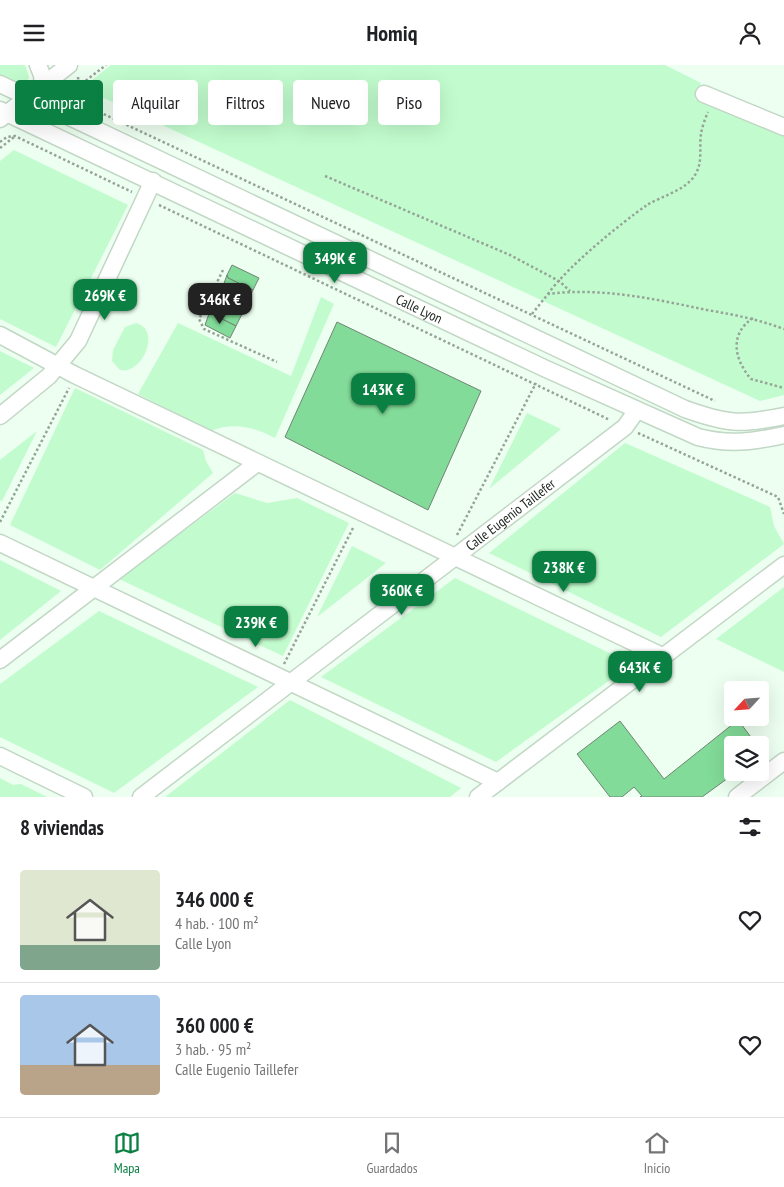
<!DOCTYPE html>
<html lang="es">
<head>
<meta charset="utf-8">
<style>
	:root { --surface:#fff; --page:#f6f6f6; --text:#202124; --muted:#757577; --line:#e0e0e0; --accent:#0b8043 }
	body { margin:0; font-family:"PT Sans Narrow",sans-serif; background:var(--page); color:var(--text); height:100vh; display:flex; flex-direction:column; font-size:19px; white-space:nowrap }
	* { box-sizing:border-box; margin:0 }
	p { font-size:16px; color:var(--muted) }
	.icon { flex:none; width:28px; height:28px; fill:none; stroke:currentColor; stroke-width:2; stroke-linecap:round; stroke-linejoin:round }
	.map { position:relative; height:732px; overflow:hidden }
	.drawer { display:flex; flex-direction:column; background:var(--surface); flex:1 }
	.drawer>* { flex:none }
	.guide { position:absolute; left:15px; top:15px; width:500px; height:45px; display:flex; gap:10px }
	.needle { width:32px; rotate:244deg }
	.controls { position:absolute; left:724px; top:616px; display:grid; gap:10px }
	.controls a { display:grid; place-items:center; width:45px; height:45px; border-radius:5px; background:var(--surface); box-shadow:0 5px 20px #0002; font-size:25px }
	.price { position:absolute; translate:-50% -42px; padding:0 11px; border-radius:10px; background:var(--accent); color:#fff; font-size:16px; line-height:32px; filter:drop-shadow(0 1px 2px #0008) }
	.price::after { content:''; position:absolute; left:50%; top:30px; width:15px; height:11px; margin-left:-8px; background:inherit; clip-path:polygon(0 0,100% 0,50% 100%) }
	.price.active { background:#222; color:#fff }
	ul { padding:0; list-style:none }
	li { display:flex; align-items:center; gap:15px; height:125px; padding:0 20px }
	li+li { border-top:1px solid var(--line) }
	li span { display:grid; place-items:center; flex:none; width:140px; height:100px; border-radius:5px; color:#555 }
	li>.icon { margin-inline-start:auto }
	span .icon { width:60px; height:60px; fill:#fffc; stroke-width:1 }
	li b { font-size:21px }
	h2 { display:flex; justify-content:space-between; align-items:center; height:60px; padding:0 20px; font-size:21px }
	.chip { padding:0 18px; border-radius:5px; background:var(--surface); box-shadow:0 5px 20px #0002; font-size:18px; line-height:45px }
	.chip.active { background:var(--accent); color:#fff }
	header { display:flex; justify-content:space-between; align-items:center; height:65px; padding:0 20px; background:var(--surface); font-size:22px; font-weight:600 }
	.dock { display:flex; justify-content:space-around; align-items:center; height:70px; border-top:1px solid var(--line); background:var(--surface); font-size:14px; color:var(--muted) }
	.dock a { display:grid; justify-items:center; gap:2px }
	.dock .active { color:var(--accent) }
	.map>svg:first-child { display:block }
	.green { fill:#c2fcce }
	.building { fill:#82db98; stroke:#718575 }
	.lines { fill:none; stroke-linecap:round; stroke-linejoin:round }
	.minor-casing { stroke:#c2d7c5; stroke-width:19 }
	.path { stroke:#96a498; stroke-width:2.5; stroke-dasharray:2.5 2.5; stroke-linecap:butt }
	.minor { stroke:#fff; stroke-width:16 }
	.labels { text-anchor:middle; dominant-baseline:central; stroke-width:4.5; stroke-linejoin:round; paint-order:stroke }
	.street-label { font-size:14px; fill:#212922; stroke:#edfff0 }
</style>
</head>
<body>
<header><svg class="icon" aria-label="menu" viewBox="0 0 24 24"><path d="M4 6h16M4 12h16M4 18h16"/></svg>Homiq<svg class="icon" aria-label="person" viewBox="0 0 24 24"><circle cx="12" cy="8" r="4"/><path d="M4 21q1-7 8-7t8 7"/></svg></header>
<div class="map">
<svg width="784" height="732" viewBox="0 0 784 732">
	<rect width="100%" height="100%" fill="#edfff0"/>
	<g class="green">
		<path d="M0,0H25L29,12L26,21L23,22L0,12Z"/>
		<path d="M111,0H665L701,18L695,34L784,70V330L760,336L82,23Z"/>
		<path d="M14,85L128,140L56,282L0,254V96Z"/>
		<path d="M321,232L334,239L275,373C255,362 233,357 211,366L138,329L178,258L291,311Z"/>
		<path d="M136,258C162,265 142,310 120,305L112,296L113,285L125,262Z"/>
		<path d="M0,286L34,303L0,330Z"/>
		<path d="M75,323L203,385L206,396L213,408L100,505L10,460Z"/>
		<path d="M527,348L561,364L489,424Z"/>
		<path d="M37,366L2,436V437L0,435V395Z"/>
		<path d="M625,378L770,442L774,461L784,479L661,572L489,488Z"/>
		<path d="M235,428L267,438L297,433L349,458L283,591L119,514Z"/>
		<path d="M352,481L386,498L317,552Z"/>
		<path d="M0,495L61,526L0,575Z"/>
		<path d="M455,513L632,599L496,697L321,612Z"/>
		<path d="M784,522V607L716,574Z"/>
		<path d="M99,546L258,622L114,728L0,672V619Z"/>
		<path d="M290,635L461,723L450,732H165Z"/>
		<path d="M0,713L13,720L21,719L47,732H0Z"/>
	</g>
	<g class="building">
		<path d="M232,200L259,213L253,225L228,213L227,210Z"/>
		<path d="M227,210L228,213L253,225L247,237L222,224Z"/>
		<path d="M221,222L224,226L247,237L242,249L216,236Z"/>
		<path d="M216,234L218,237L242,249L236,261L210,248Z"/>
		<path d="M210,246L212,249L236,261L230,273L205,260Z"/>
		<path d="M337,257L481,326L428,445L285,372Z"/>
		<path d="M738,655L757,680H732V708H735L702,732H640L642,731L634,722L622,732H610L577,689L620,656L664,714Z"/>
	</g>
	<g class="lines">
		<defs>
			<g id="minor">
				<path d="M38,0L42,10L43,22"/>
				<path d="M0,19L685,344C727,359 740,360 784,351"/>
				<path d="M704,29L784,62"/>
				<path id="s1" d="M0,45L544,303L698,372C729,380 752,377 784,370"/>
				<path d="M0,54L69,0"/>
				<path d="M0,270L75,310L662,591"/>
				<path d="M0,351L49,311L78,276L153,116"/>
				<path d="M0,478L498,717"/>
				<path d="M0,595L257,398"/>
				<path d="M0,691L84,732"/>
				<path id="s2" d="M141,732L625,362L637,345"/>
				<path d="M478,732L784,500"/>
				<path d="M737,732L784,696"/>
			</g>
		</defs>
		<use href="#minor" class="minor-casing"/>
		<g class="path">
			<path d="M78,12L80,36"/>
			<path d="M63,30L715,336"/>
			<path d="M66,31L106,0"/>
			<path d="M0,77L7,72L15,71L132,127"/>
			<path d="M0,83L14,72"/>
			<path d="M325,111L510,190L559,216L570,226"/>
			<path d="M159,140L610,355"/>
			<path d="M223,205L199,254L204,264L277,297"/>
			<path d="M548,229C567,202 620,159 647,140C662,131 686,125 695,110C703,98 699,82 701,69C702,62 705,54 708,47"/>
			<path d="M532,249L548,229C600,222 655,234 707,245C735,250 757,254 784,264"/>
			<path d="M753,253C729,269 734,294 751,314L784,323"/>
			<path d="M638,368L778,432L784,449"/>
			<path d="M0,457L69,323"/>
			<path d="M457,470L536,318"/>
			<path d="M284,599L354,461"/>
		</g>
		<use href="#minor" class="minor"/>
	</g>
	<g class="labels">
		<g class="street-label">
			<text stroke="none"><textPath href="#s1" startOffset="464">Calle Lyon</textPath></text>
			<text stroke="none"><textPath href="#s2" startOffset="465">Calle Eugenio Taillefer</textPath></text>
		</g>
	</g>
</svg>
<div class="controls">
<a><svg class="needle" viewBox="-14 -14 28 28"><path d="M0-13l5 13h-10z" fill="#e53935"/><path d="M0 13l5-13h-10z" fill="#757577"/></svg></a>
<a><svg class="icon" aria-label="layers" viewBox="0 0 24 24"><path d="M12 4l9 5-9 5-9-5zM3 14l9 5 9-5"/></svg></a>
</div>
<b class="price" style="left:335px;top:219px">349K €</b>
<b class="price" style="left:105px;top:256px">269K €</b>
<b class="price active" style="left:220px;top:260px">346K €</b>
<b class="price" style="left:383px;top:350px">143K €</b>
<b class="price" style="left:564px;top:528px">238K €</b>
<b class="price" style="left:402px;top:551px">360K €</b>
<b class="price" style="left:256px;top:583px">239K €</b>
<b class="price" style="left:640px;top:628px">643K €</b>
<div class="guide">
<a class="chip active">Comprar</a>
<a class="chip">Alquilar</a>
<a class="chip">Filtros</a>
<a class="chip">Nuevo</a>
<a class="chip">Piso</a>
</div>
</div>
<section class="drawer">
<h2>8 viviendas<svg class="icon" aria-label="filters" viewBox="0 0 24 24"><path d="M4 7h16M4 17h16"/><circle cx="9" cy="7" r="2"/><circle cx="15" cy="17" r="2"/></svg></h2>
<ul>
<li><span style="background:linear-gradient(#dfe7d0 75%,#7fa58c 0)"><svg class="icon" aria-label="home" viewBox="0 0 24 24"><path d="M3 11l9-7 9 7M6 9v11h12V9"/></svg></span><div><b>346 000 €</b><p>4 hab. · 100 m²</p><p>Calle Lyon</p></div><svg class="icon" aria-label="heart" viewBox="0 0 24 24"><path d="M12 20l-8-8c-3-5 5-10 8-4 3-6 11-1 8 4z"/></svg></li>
<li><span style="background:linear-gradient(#a9c7e8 70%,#b9a48a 0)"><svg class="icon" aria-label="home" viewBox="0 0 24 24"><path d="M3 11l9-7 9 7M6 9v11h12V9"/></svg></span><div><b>360 000 €</b><p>3 hab. · 95 m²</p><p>Calle Eugenio Taillefer</p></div><svg class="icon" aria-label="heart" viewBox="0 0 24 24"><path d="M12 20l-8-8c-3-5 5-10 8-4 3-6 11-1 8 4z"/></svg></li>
</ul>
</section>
<nav class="dock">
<a class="active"><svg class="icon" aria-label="map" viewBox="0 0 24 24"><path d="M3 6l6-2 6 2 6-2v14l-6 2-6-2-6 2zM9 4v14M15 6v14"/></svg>Mapa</a>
<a><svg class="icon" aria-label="saved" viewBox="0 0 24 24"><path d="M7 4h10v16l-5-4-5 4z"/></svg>Guardados</a>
<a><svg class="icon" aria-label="home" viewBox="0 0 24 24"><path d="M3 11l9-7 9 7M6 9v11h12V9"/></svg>Inicio</a>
</nav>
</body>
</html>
